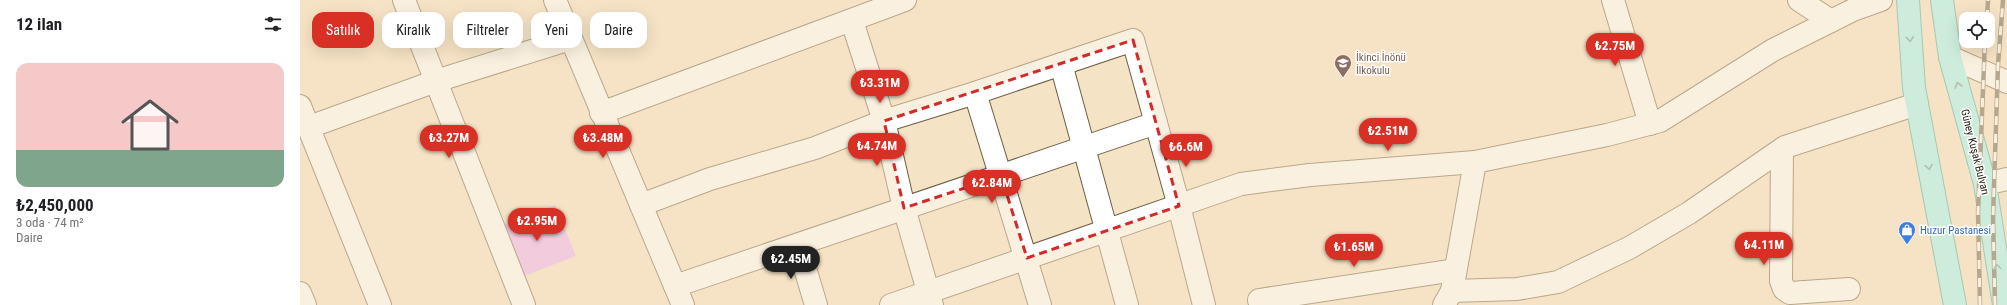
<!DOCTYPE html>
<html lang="tr">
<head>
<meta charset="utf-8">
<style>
	:root { --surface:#fff; --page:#f6f6f6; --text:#202124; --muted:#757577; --line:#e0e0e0; --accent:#d93025 }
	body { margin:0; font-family:"Roboto Condensed",sans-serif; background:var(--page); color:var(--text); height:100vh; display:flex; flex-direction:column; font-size:15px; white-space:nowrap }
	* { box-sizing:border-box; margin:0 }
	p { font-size:13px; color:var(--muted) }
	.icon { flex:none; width:22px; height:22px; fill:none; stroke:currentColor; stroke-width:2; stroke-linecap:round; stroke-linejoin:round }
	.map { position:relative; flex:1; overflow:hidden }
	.details { display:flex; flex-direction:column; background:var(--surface); width:300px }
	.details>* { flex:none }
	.top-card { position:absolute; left:12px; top:12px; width:380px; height:36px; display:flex; gap:8px }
	.controls { position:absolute; left:1659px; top:12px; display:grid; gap:8px }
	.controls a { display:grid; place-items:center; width:36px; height:36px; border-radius:8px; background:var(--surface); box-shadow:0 4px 16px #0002; font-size:20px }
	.price { position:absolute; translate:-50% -34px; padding:0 9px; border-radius:14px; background:var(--accent); color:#fff; font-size:13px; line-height:26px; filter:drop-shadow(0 1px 2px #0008) }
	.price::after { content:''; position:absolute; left:50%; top:24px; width:12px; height:9px; margin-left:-6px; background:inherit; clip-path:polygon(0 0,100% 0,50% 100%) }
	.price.active { background:#222; color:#fff }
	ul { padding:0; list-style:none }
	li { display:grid; align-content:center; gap:8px; height:212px; padding:0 16px }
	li+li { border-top:1px solid var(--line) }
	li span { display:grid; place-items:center; height:124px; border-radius:12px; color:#555 }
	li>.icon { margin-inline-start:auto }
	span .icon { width:72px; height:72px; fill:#fffc; stroke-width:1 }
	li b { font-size:17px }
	h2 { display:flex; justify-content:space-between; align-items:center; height:48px; padding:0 16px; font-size:17px }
	.chip { padding:0 14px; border-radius:12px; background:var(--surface); box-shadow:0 4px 16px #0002; font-size:14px; line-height:36px }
	.chip.active { background:var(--accent); color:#fff }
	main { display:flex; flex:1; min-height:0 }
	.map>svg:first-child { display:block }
	.building { fill:#edb0f8 }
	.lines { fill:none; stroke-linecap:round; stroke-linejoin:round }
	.street-casing { stroke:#6e5e44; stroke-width:24 }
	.primary-casing { stroke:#44a5a2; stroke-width:24 }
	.street { stroke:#fff; stroke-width:22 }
	.primary { stroke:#9bf6f7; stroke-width:22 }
	.rail-casing { stroke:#695f4d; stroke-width:4.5 }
	.rail { stroke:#fff; stroke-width:3; stroke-dasharray:9; stroke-linecap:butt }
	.oneway { stroke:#63938e }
	.marked { fill:none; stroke:#d62828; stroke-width:3; stroke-dasharray:8 5; stroke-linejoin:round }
	.labels { text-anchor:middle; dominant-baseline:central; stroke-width:3; stroke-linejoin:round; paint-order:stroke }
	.education-label { font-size:11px; fill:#785e54; stroke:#fff; text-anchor:start }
	.street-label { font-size:11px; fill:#1f190e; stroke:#fff }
	.shop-label { font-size:11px; fill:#366cbe; stroke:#fff; text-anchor:start }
</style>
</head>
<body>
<main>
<section class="details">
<h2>12 ilan<svg class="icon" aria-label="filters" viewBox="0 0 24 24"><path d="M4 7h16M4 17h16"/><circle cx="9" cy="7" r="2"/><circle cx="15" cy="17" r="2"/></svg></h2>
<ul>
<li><span style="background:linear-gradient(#f6c9c9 70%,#7fa58c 0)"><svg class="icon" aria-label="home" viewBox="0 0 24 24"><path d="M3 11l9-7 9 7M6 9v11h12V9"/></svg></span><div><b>₺2,450,000</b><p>3 oda · 74 m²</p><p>Daire</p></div></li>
</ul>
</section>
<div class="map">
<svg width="1707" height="305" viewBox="0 0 1707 305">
	<rect width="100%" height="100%" fill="#f5e3c5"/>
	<path class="building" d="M255,205L276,256L219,278L199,227Z"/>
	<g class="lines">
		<defs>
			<g id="street">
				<path d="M104,0L224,305"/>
				<path d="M255,0L383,305"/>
				<path d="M1313,0L1350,124"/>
				<path d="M1499,0L1531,21"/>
				<path d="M552,21L584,121L604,208L632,305"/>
				<path d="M1650,57L1707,82"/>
				<path d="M761,64L827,305"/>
				<path d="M675,93L740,305"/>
				<path d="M0,106L80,305"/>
				<path d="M301,113L605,0"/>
				<path d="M9,127L136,81L270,39"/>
				<path d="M1482,149L1481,281L1484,289L1490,293L1549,289"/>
				<path d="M1685,184L1707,179"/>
				<path d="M341,205L410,179L515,148L584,121L675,93L833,40L879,206L904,305"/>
				<path d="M498,245L516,305"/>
				<path d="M375,286L856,123"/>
				<path d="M1152,291L1217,289L1258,282L1329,248L1389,213L1485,147L1617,104"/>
				<path d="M0,293L5,305"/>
				<path d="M959,300L1155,270"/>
				<path d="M591,305L941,184L1010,175L1175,162L1307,135L1360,121L1473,50L1553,10L1581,0"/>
				<path d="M1144,305L1152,291L1175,162"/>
			</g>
			<g id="primary">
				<path d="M1608,0L1614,88L1655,305"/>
				<path d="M1642,0L1650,57L1685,184L1704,305"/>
			</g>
		</defs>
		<use href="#street" class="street-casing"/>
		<use href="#primary" class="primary-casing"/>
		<use href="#street" class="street"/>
		<use href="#primary" class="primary"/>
		<defs>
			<g id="rail">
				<path d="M1687,19L1688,0"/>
				<path d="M1680,305L1678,212L1685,41"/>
				<path d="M1695,305L1693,217L1698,65L1703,0"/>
			</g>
		</defs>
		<use href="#rail" class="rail-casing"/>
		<use href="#rail" class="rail"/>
	</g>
	<defs><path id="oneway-chevron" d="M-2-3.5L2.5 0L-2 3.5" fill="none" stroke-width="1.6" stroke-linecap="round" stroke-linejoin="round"/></defs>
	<g class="oneway">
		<use href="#oneway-chevron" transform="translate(1610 39) rotate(86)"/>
		<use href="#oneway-chevron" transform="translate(1658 85) rotate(-106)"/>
		<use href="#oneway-chevron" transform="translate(1629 167) rotate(79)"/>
		<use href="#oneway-chevron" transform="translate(1697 267) rotate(-98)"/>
	</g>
	<path d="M0 0H1707V305H0ZM833,40L879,206L727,258L701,176L604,208L584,121Z" fill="#f5e3c5" fill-opacity=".55" fill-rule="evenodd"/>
	<path class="marked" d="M833,40L879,206L727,258L701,176L604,208L584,121Z"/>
	<defs>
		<symbol id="school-pin" viewBox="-11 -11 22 30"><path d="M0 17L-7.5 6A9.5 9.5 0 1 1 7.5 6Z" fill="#8d6e63" stroke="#fff"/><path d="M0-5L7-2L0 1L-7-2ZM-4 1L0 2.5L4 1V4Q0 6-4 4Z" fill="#fff"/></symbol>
		<symbol id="shop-pin" viewBox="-11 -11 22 30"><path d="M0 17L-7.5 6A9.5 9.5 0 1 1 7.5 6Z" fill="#3f7fe0" stroke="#fff"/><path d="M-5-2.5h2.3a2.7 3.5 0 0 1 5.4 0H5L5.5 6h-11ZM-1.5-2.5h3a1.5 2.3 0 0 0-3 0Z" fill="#fff"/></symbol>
	</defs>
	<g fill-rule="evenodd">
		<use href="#school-pin" x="1033" y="53" width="20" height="27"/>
		<use href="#shop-pin" x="1597" y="220" width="20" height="27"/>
	</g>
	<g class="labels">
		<g class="education-label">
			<text x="1056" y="57">İkinci İnönü<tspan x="1056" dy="13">İlkokulu</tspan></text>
		</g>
		<g class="street-label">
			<text transform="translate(1675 152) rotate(76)">Güney Kuşak Bulvarı</text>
		</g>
		<g class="shop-label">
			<text x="1620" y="230">Huzur Pastanesi</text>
		</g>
	</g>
</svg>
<div class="controls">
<a><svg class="icon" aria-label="locate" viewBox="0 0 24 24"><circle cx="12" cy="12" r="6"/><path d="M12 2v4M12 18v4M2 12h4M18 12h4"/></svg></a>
</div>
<b class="price" style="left:1315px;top:67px">₺2.75M</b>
<b class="price" style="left:580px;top:104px">₺3.31M</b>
<b class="price" style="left:1088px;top:152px">₺2.51M</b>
<b class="price" style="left:149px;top:159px">₺3.27M</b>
<b class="price" style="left:303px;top:159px">₺3.48M</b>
<b class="price" style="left:577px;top:167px">₺4.74M</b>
<b class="price" style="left:886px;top:168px">₺6.6M</b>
<b class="price" style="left:692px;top:204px">₺2.84M</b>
<b class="price" style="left:237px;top:242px">₺2.95M</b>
<b class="price" style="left:1464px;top:266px">₺4.11M</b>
<b class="price" style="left:1054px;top:268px">₺1.65M</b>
<b class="price active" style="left:491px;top:280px">₺2.45M</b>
<div class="top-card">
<a class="chip active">Satılık</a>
<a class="chip">Kiralık</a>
<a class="chip">Filtreler</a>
<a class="chip">Yeni</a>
<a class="chip">Daire</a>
</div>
</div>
</main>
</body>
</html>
